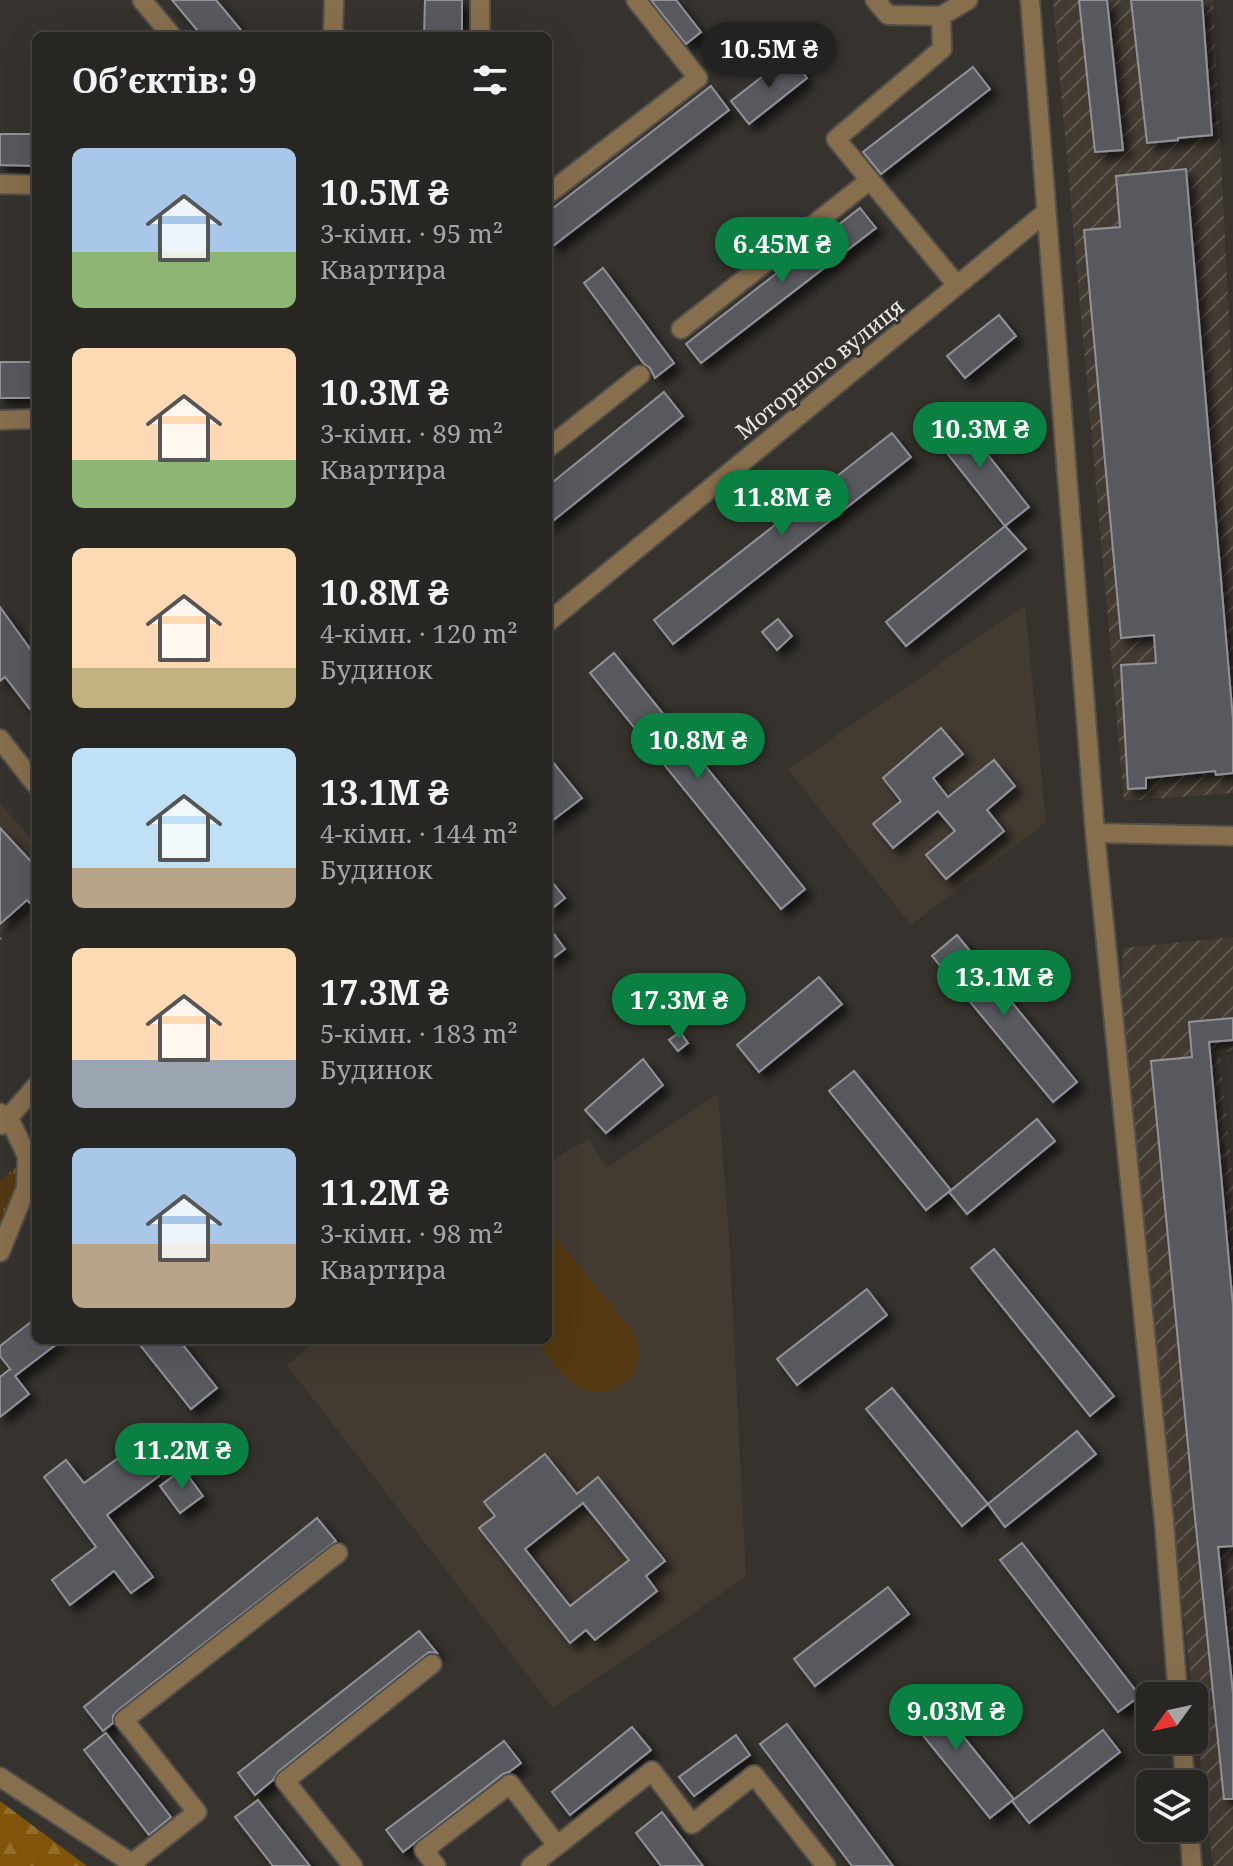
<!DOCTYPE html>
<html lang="uk">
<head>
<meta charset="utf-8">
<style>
	:root { --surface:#282622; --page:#302e2a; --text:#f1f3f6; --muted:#a5a5a5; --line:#444340; --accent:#0b8043 }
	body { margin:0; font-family:"Noto Serif",serif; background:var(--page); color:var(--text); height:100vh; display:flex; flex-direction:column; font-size:30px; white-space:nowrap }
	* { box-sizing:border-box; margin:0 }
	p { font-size:26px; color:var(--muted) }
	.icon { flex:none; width:44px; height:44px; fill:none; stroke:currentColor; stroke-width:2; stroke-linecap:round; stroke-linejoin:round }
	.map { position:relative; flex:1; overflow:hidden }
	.sheet { position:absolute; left:32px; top:32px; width:520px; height:1312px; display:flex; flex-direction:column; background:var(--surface); border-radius:12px; box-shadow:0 8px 32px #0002,0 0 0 2px var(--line) }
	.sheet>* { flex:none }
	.needle { width:52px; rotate:237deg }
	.controls { position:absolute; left:1136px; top:1682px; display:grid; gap:16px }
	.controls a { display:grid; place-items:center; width:72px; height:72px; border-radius:12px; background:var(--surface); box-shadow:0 8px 32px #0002,0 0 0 2px var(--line); font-size:40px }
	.price { position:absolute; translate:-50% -68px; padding:0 18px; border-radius:28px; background:var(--accent); color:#fff; font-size:26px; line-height:52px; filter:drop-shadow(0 2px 4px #0008) }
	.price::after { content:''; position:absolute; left:50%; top:48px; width:24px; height:18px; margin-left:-12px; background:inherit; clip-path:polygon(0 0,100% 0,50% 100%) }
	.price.on { background:#222; color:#fff }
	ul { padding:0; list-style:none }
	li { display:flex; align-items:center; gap:24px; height:200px; padding:0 40px }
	li span { display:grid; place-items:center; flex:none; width:224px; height:160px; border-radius:12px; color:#555 }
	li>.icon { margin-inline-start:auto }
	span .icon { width:96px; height:96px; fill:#fffc; stroke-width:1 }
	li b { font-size:34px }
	h2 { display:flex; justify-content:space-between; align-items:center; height:96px; padding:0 40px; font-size:34px }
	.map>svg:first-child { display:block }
	.built { fill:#433b32 }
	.industrial { fill:url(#industrial-furrows) }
	.grass { fill:url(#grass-tufts) }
	.forest { fill:url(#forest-firs) }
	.pitch { fill:#533811 }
	.building { fill:#58595f; stroke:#919298; stroke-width:2; fill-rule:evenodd; filter:url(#shadow) }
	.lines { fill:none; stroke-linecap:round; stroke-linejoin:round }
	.minor-casing { stroke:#53504b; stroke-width:22 }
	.path { stroke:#827f7b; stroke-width:3; stroke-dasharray:8 4; stroke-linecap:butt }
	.minor { stroke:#876e4d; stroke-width:18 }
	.labels { text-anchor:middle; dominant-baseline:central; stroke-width:6; stroke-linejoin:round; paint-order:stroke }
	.street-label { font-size:22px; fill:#eae8e5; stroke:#36332e }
</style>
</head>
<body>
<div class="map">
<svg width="1233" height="1866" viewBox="0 0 1233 1866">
	<defs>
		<pattern id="industrial-furrows" width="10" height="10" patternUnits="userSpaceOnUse" patternTransform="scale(2)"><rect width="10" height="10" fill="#433b32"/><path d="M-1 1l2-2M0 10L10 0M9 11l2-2" fill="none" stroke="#5e5750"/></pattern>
		<pattern id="grass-tufts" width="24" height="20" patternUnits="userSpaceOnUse" patternTransform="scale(2)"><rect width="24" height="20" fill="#533811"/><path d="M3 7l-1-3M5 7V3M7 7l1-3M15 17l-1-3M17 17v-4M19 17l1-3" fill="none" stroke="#6c5534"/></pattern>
		<pattern id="forest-firs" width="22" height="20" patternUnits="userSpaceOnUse" patternTransform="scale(2)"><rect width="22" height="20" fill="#815509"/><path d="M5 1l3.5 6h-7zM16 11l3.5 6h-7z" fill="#936d2d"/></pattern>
		<filter id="shadow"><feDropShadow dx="7" dy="7" stdDeviation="4" flood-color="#0009"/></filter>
	</defs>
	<rect width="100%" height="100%" fill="#36332e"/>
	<g class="built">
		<path d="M1025,605L1046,822L911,925L788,769Z"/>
		<path d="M0,804L36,844V901L0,934Z"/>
		<path d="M718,1094L729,1236L746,1577L553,1708L287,1365L318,1340H548V1162L589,1139L607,1168Z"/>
	</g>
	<g class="industrial">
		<path d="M1053,0H1213L1233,399V793L1124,801Z"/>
		<path d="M1233,937V1051L1220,1053L1233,1184V1866H1213L1118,1061L1123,948Z"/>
	</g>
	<path class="grass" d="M27,1156L0,1252V1182Z"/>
	<path class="forest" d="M0,1801L87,1866H0Z"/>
	<path class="pitch" d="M548,1228L631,1329C634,1336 639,1343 639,1352C639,1382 609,1400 582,1389C565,1383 547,1354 536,1340H548Z"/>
	<g class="building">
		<path d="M172,0H216L246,36H202Z"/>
		<path d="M425,0H462V36H424Z"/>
		<path d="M651,0H676L701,32L686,44Z"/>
		<path d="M1079,0H1107L1123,150L1095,152Z"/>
		<path d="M1131,0H1202L1212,135L1178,138V140L1147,143Z"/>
		<path d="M790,55L807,78L749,124L731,101Z"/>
		<path d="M973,67L990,89L881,174L863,152Z"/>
		<path d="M711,86L729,110L553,246L548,239V212Z"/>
		<path d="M0,134H36V166L0,165Z"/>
		<path d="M1186,169L1233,720V773L1216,775L1215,771L1146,778V788L1128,789L1121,665L1156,663L1154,635L1121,638L1084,230L1120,227L1116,176Z"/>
		<path d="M860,208L876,228L701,363L686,344Z"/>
		<path d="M603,268L674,363L655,378L650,368L644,364L584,283Z"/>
		<path d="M999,315L1016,336L965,378L947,356Z"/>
		<rect x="0" y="362" width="36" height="36"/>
		<path d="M664,392L683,416L548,525V486Z"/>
		<path d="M955,413L1029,507L1005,526L931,433Z"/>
		<path d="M892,433L911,457L673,644L654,620Z"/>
		<path d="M1005,526L1026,549L906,646L886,622Z"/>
		<path d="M0,607L36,657V717L5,677L0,681Z"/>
		<path d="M778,619L792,636L777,650L762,632Z"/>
		<path d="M614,653L805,889L781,909L590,673Z"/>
		<path d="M941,728L963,754L933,778L948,797L994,760L1015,786L987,810L1004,831L946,879L926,855L955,831L938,811L893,848L873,824L901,801L883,778Z"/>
		<path d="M548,756L582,798L548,824Z"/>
		<path d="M0,828L36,867V909L27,900L0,924Z"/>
		<path d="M548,877L565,898L548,912Z"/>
		<path d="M548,926L565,949L548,962Z"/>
		<path d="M957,935L1077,1082L1053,1102L932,956Z"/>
		<path d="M819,977L842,1004L759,1072L737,1045Z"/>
		<path d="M1233,1018V1040L1209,1042L1233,1306V1546L1218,1547L1233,1693V1799H1224L1194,1508L1151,1061L1192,1057L1189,1022Z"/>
		<path d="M680,1032L688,1043L678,1051L669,1040Z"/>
		<path d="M643,1059L663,1085L606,1133L585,1110Z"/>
		<path d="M854,1071L951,1190L926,1210L829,1091Z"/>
		<path d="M1037,1119L1055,1141L967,1214L949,1192Z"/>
		<path d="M994,1249L1114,1396L1090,1416L971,1268Z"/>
		<path d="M867,1289L887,1315L797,1385L777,1359Z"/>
		<path d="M36,1318V1340H62L15,1376L29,1394L0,1417V1377L10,1369L11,1370L0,1356V1346Z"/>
		<path d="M136,1340H179L217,1388L191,1409Z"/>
		<path d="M892,1388L988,1504L962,1526L866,1409Z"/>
		<path d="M1077,1431L1096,1454L1005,1527L988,1504Z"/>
		<path d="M136,1445L159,1476L107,1515L153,1577L131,1593L114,1571L70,1605L52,1580L96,1547L44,1477L66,1460L84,1483Z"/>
		<path d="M545,1454L577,1494L598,1477L665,1561L646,1576L657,1591L595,1640L586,1630L570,1643L479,1528L495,1516L484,1502ZM583,1503L629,1560L570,1606L525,1549Z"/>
		<path d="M183,1469L203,1496L180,1513L160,1486Z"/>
		<path d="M317,1518L336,1541L117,1711L113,1716V1723L103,1731L84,1707Z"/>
		<path d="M1022,1543L1140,1696L1118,1712L1000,1560Z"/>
		<path d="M888,1587L909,1614L815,1686L794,1659Z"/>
		<path d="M419,1631L437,1653L429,1652L425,1655L278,1772L273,1780L255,1795L238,1773Z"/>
		<path d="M923,1687L1014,1799L990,1818L899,1706Z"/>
		<path d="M787,1724L893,1866H852L760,1744Z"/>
		<path d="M632,1727L651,1750L570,1815L552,1792Z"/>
		<path d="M1103,1730L1120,1752L1029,1823L1012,1801Z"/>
		<path d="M106,1733L171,1817L149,1835L84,1750Z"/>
		<path d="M736,1735L750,1755L694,1796L679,1777Z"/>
		<path d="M504,1741L521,1763L509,1772L503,1774L403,1852L386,1830Z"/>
		<path d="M258,1800L310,1866H273L235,1817Z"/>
		<path d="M662,1812L703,1866H661L636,1833Z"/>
	</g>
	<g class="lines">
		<defs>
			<g id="minor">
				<path d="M142,0L172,36"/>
				<path d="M875,0L888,15L941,16"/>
				<path d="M1030,0L1095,833L1164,1521L1178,1696"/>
				<path d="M333,36L334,0"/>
				<path d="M480,36V0"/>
				<path d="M0,184L36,185"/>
				<path d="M548,194L698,78L636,0"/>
				<path d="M957,285L836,139L942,49L941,16L968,0"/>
				<path d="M681,329L870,180"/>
				<path d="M0,420L36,419"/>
				<path d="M548,448L640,375"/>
				<path d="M548,622L1045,213"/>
				<path d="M0,739L36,785"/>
				<path d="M1095,833L1233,836"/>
				<path d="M0,1113L9,1118L27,1156L26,1188L0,1252"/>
				<path d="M2,1125L36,1086"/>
				<path d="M1182,1740L1185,1784"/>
				<path d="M0,1777L136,1866"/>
				<path d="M1189,1828L1192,1866"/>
				<path d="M131,1864L197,1812L124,1720L338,1553"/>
				<path d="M353,1866L285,1781L432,1664"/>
				<path d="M436,1866L424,1850L510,1784L557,1845"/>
				<path d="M531,1866L652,1771L692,1824L754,1775L826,1866"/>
			</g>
		</defs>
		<use href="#minor" class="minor-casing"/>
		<path class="path" d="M0,939L1,938"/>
		<use href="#minor" class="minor"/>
	</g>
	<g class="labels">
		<g class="street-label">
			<text transform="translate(819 368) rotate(-39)">Моторного вулиця</text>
		</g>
	</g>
</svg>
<div class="controls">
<a><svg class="needle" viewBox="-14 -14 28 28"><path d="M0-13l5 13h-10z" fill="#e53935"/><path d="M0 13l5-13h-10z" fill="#a5a5a5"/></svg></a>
<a><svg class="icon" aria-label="layers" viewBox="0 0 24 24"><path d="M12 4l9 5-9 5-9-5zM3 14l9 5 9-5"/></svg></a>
</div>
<b class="price on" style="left:769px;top:90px">10.5M ₴</b>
<b class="price" style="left:782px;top:285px">6.45M ₴</b>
<b class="price" style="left:980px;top:470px">10.3M ₴</b>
<b class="price" style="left:782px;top:538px">11.8M ₴</b>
<b class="price" style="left:698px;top:781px">10.8M ₴</b>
<b class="price" style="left:1004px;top:1018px">13.1M ₴</b>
<b class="price" style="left:679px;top:1041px">17.3M ₴</b>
<b class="price" style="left:182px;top:1491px">11.2M ₴</b>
<b class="price" style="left:956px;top:1752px">9.03M ₴</b>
<section class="sheet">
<h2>Об’єктів: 9<svg class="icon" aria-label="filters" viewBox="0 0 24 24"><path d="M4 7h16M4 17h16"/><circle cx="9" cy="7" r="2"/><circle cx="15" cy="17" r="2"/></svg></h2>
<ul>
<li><span style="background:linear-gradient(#a9c7e8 65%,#8fb573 0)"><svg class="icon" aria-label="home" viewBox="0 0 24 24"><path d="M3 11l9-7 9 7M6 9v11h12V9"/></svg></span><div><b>10.5M ₴</b><p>3-кімн. · 95 m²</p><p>Квартира</p></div></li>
<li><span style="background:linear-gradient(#ffd9b3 70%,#8fb573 0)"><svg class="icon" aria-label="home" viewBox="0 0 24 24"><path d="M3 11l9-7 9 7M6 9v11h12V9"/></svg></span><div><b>10.3M ₴</b><p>3-кімн. · 89 m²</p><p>Квартира</p></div></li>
<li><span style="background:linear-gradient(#ffd9b3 75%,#c2b280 0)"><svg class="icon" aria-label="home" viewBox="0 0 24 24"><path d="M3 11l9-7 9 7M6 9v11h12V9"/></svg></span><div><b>10.8M ₴</b><p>4-кімн. · 120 m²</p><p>Будинок</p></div></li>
<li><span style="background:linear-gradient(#bfe0f5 75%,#b9a48a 0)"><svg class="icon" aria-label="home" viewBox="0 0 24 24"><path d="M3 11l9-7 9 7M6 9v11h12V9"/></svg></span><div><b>13.1M ₴</b><p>4-кімн. · 144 m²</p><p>Будинок</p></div></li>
<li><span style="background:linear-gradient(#ffd9b3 70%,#9aa5b1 0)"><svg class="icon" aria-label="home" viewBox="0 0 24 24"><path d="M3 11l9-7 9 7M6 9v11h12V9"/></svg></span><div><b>17.3M ₴</b><p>5-кімн. · 183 m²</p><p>Будинок</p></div></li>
<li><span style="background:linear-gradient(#a9c7e8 60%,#b9a48a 0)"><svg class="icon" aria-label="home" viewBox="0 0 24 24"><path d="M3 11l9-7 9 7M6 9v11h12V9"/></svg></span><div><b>11.2M ₴</b><p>3-кімн. · 98 m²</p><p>Квартира</p></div></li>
</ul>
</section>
</div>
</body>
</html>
